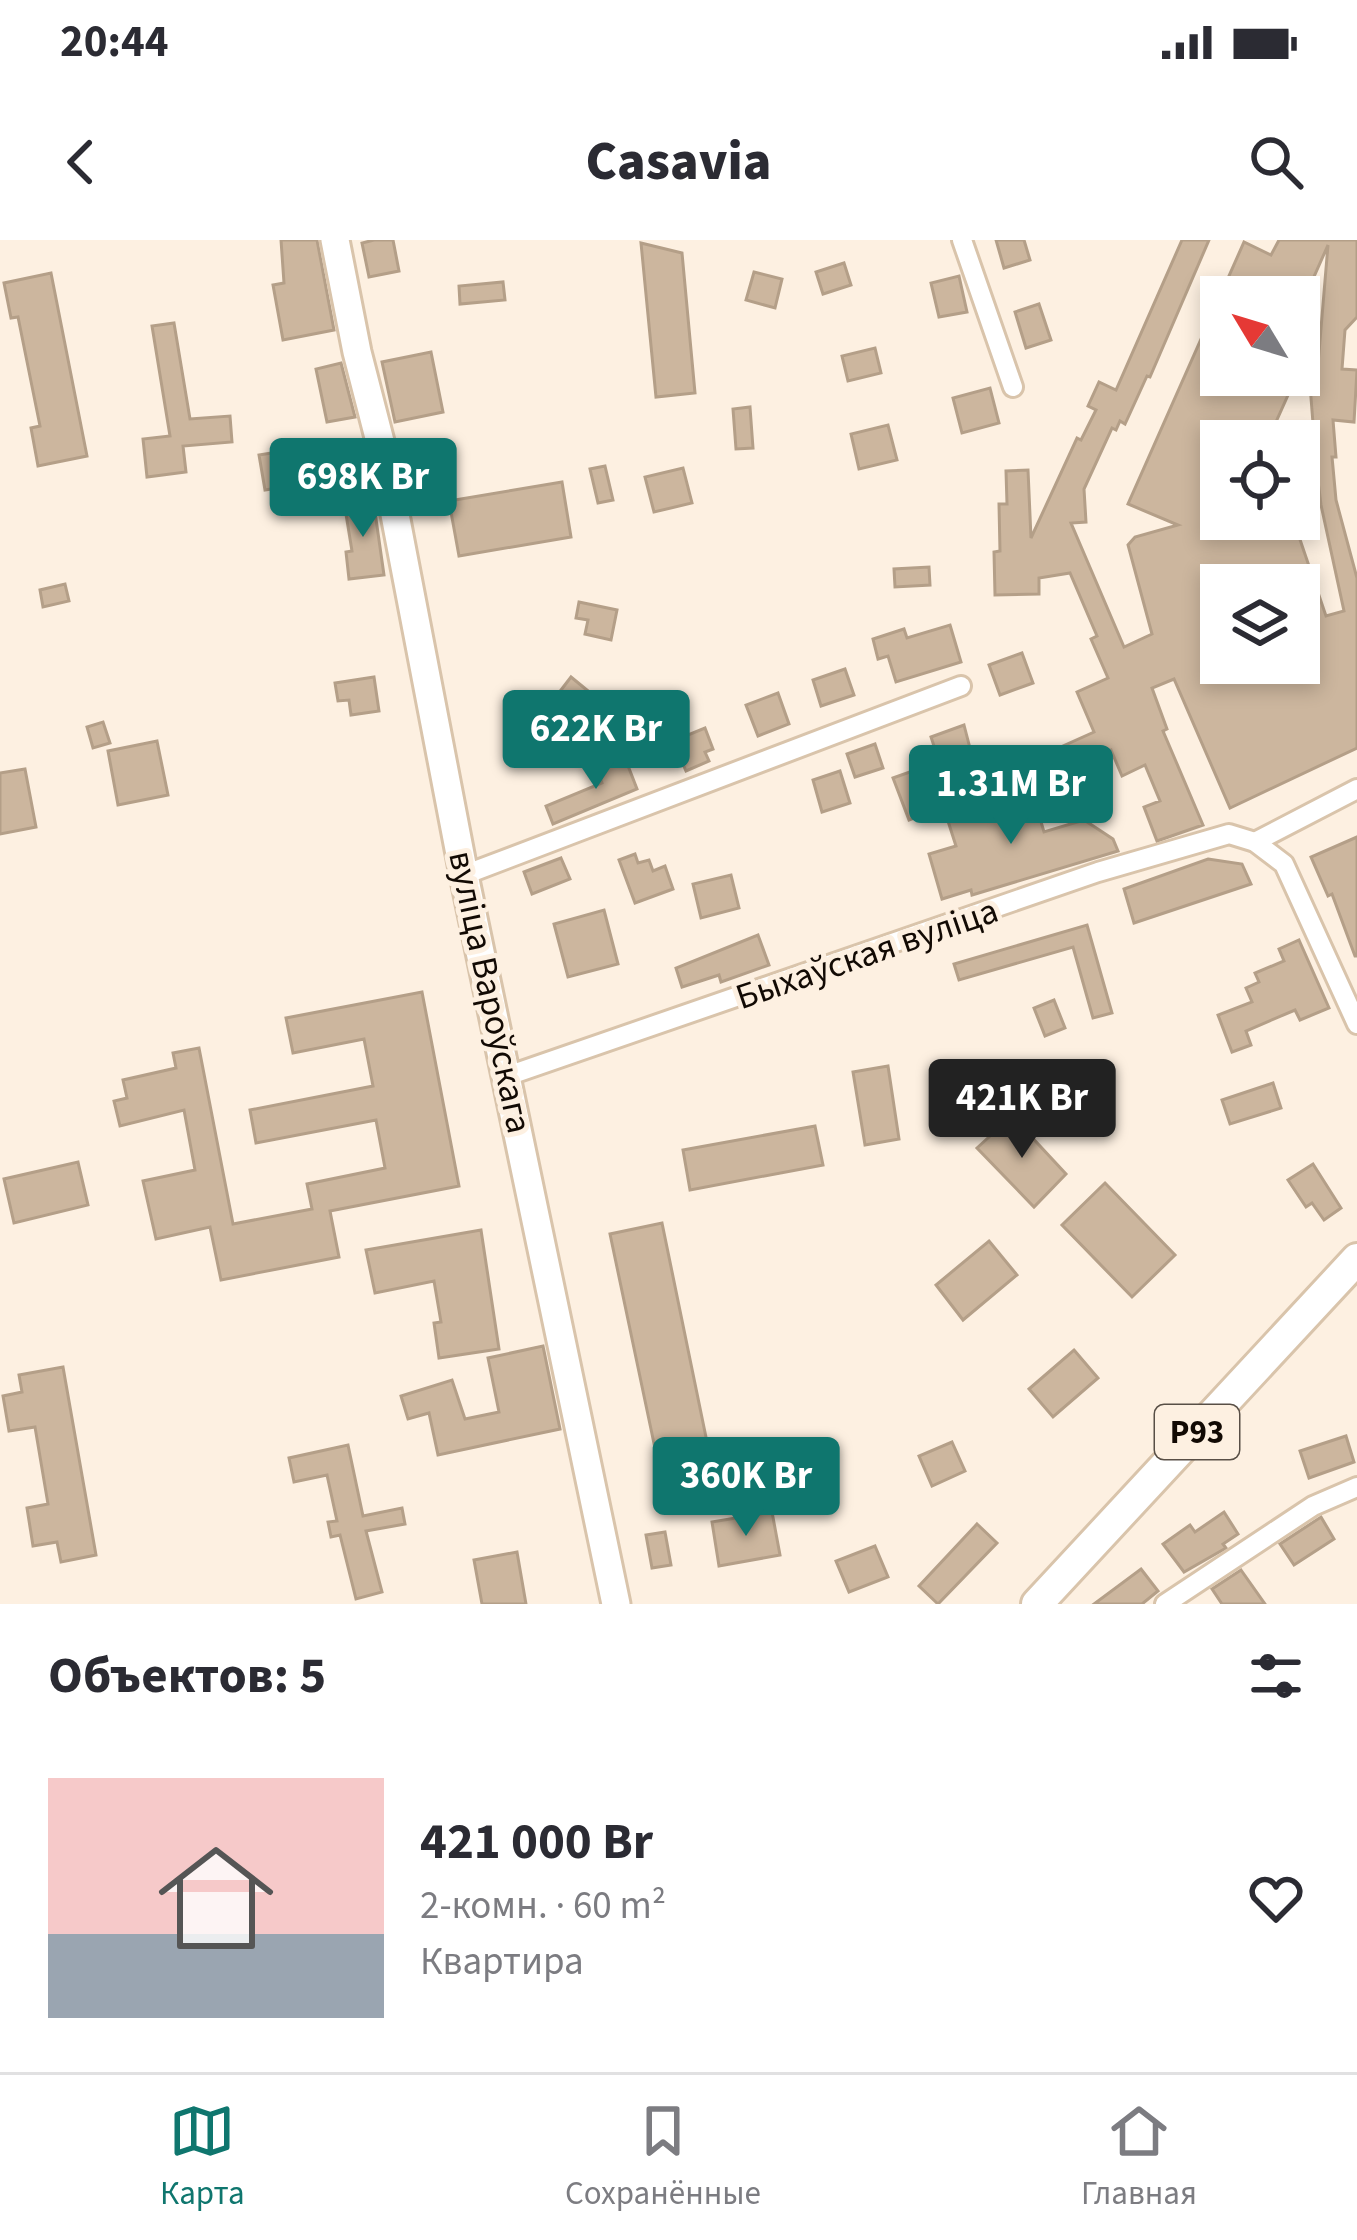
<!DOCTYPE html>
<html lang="ru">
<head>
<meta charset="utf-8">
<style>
	:root { --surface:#fff; --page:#f7f7f7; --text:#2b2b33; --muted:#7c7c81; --line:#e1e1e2; --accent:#0f766e }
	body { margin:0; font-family:"Source Sans 3",sans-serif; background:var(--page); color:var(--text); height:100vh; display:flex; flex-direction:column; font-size:45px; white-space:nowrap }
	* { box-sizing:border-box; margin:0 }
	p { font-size:39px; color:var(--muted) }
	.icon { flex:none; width:66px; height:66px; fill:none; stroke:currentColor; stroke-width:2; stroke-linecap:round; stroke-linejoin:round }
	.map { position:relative; height:1364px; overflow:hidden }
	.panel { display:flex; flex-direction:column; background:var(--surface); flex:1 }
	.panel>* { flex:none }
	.needle { width:78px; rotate:308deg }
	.tools { position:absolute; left:1200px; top:36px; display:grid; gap:24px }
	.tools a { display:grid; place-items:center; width:120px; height:120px; border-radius:0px; background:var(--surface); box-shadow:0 6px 18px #0003; font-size:60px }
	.price { position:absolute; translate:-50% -102px; padding:0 27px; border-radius:12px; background:var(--accent); color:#fff; font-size:39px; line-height:78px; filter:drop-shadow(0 3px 6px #0008) }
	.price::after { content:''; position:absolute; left:50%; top:72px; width:36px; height:27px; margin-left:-18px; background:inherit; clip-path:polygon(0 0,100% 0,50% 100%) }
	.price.active { background:#222; color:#fff }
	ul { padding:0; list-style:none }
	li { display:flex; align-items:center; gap:36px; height:300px; padding:0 48px }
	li+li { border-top:3px solid var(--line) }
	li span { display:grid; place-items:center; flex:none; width:336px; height:240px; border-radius:0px; color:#555 }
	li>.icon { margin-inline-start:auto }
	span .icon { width:144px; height:144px; fill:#fffc; stroke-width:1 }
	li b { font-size:51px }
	h2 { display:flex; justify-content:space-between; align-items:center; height:144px; padding:0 48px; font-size:51px }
	.status { display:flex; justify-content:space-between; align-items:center; height:84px; padding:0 60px; background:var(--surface); direction:ltr }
	.status svg { height:33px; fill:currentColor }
	header { display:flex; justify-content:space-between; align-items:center; height:156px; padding:0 48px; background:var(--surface); font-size:54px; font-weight:800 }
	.dock { display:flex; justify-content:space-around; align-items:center; height:168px; border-top:3px solid var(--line); background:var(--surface); font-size:33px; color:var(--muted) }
	.dock a { display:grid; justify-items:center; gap:6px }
	.dock .active { color:var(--accent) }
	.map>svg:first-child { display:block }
	.building { fill:#ccb69e; stroke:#b49f88; stroke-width:3; fill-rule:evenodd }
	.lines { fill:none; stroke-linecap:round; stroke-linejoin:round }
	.street-casing { stroke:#d9c4ab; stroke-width:24 }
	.secondary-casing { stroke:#d9c4ab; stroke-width:33 }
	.primary-casing { stroke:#d9c4ab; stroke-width:36 }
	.street { stroke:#fff; stroke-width:18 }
	.secondary { stroke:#fff; stroke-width:27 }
	.primary { stroke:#fff; stroke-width:30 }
	.labels { text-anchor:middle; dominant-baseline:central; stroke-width:10; stroke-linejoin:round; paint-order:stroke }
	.shield { fill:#fdf0e1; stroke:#584f46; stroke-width:3 }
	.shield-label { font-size:33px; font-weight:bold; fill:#120a04 }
	.street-label { font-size:36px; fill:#120a04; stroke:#fdf0e1 }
</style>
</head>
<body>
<div class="status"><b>20:44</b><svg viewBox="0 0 49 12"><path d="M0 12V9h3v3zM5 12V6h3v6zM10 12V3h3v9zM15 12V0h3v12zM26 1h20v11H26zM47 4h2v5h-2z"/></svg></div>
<header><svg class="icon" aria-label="back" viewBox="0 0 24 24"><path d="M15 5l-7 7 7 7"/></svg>Casavia<svg class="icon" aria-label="search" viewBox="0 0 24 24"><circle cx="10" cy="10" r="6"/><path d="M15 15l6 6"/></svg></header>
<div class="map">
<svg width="1357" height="1364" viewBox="0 0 1357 1364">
	<rect width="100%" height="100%" fill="#fdf0e1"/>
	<g class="building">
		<path d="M281,0H317L334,90L283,100L273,45L284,43Z"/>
		<path d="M374,0H393L399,31L369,37L362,3Z"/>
		<path d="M996,0H1024L1030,20L1004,28Z"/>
		<path d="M1182,0H1209L1150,137L1147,136L1125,184L1120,181L1116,190L1112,188L1084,249L1086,282L1071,283L1124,407L1152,394L1128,305L1135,297L1178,285L1128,264L1244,2L1271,15L1279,0H1357V77L1345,90L1342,129L1357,130L1354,182L1333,180L1336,217H1332L1336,260L1357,338V508L1230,568L1174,439L1152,448L1167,489L1163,491L1203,585L1157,601L1144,567L1160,561L1145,525L1122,536L1111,510L1072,527L1063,506L1094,492L1077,452L1108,438L1091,399L1097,396L1070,333L1039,338V354L995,355L994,312L1000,311L999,264H1007L1006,231L1028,230L1031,298L1077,198L1081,200L1096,170L1088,166L1099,142L1116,150ZM1328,5L1316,148L1310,145L1314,196L1276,182L1297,135H1221V57H1305ZM1221,187L1253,201H1313L1321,265L1344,371L1326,376L1293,279H1221ZM1221,345H1299V423H1221Z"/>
		<path d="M641,3L682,13L695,153L656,157Z"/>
		<path d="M844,23L851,45L823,54L816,32Z"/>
		<path d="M754,32L782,39L775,68L746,60Z"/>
		<path d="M51,33L87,216L38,226L31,188L40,186L18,77L11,78L4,43Z"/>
		<path d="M959,36L967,72L939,77L931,43Z"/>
		<path d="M503,42L505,60L460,64L459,46Z"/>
		<path d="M1039,64L1051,100L1026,108L1015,72Z"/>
		<path d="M174,83L190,179L230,176L232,202L183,206L186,232L147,237L143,199L170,196L152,86Z"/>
		<path d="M875,108L881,133L848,141L842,116Z"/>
		<path d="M431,112L443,172L395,182L382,122Z"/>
		<path d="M341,123L355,177L327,182L316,129Z"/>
		<path d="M990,148L999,183L962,193L953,158Z"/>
		<path d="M750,167L753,208L736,209L733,169Z"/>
		<path d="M888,185L897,220L859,229L851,194Z"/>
		<path d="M290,210L296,245L265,250L259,215Z"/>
		<path d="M605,226L613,260L598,263L590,229Z"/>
		<path d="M683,228L692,263L654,272L645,237Z"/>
		<path d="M562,242L571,297L459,316L449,261Z"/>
		<path d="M373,258L384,335L349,339L346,312L352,311L344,262Z"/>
		<path d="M929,327L930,345L895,347L894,329Z"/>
		<path d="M65,344L69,361L43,367L40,350Z"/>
		<path d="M579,362L617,370L611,400L585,394L588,380L576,378Z"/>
		<path d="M950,385L961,422L896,442L888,416L878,419L873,399L904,389L907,398Z"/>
		<path d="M1022,413L1033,443L1000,455L989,425Z"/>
		<path d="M845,429L854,455L821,466L813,440Z"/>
		<path d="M374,437L379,471L351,475L349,460L338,461L335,443Z"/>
		<path d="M571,437L593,455L572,480L551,463Z"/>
		<path d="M778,453L789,484L758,496L746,465Z"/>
		<path d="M103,482L110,503L93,508L87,487Z"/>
		<path d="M964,485L972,516L932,530L925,510L934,506L931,497Z"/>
		<path d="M705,488L713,509L705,512L709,521L686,531L673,501Z"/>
		<path d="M157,501L168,555L118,565L108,511Z"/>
		<path d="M875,504L883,528L855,537L847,514Z"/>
		<path d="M625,518L637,549L553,584L546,566L602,543L597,530Z"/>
		<path d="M25,529L36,587L0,594V533Z"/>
		<path d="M918,529L943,567L909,580L893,538Z"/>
		<path d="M840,531L850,563L822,572L813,540Z"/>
		<path d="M1030,545L1044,592L1084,580L1113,599L1118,611L972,655L971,650L942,659L929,614L956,606L947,578L1011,560L1009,551Z"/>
		<path d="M1357,597V716H1355L1332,654L1328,656L1311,617Z"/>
		<path d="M635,614L638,623L649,620L653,631L665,626L673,649L635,663L619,620Z"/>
		<path d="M561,618L570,639L532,654L524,632Z"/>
		<path d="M1208,619L1242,624L1251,644L1134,683L1124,649Z"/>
		<path d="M731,635L739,668L701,678L693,644Z"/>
		<path d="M604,670L618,724L568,737L554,684Z"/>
		<path d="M1087,685L1112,773L1093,778L1073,707L959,740L954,724Z"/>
		<path d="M758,695L769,725L721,742L719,735L682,747L676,728Z"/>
		<path d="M1299,700L1329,768L1300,780L1295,770L1246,791L1251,805L1232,812L1218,775L1252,762L1246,748L1259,742L1255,733L1284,721L1279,709Z"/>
		<path d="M422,752L459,946L330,971L339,1017L221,1040L210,987L156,999L143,941L195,930L184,870L120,886L114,861L127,858L123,840L176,828L173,813L199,808L233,984L312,969L307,944L385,928L376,880L256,903L250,870L373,846L364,799L293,813L286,778Z"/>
		<path d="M1054,760L1065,788L1045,796L1034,768Z"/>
		<path d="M888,826L899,899L865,905L853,832Z"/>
		<path d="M1273,843L1281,868L1230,884L1222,860Z"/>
		<path d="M1012,876L1066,934L1034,967L977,908Z"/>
		<path d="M815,886L823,925L690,950L683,910Z"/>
		<path d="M78,922L88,965L14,983L4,939Z"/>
		<path d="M1313,924L1341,968L1324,980L1312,963L1306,967L1288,940Z"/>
		<path d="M1105,943L1175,1015L1132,1057L1062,985Z"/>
		<path d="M662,983L707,1202L656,1213L610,994Z"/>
		<path d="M481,990L499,1109L439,1118L434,1083L441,1082L434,1041L375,1053L366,1010Z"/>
		<path d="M989,1001L1017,1035L963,1080L936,1045Z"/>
		<path d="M543,1106L560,1189L438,1215L429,1173L408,1179L401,1156L452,1140L465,1179L499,1172L488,1118Z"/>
		<path d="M1074,1110L1098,1138L1053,1177L1029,1149Z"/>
		<path d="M63,1127L96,1315L61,1322L57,1302L33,1306L27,1268L48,1264L35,1187L9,1191L3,1156L22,1152L19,1135Z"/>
		<path d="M1346,1196L1354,1222L1309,1238L1300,1211Z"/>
		<path d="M952,1202L965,1231L932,1246L919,1216Z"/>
		<path d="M348,1205L363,1276L402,1268L405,1284L366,1291L382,1352L356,1359L340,1295L331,1297L328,1282L337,1281L327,1235L294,1242L289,1218Z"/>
		<path d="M772,1272L780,1315L719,1326L712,1282Z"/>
		<path d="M1224,1272L1238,1294L1223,1304L1226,1308L1184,1332L1163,1304L1190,1285L1195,1292Z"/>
		<path d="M1321,1277L1334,1299L1294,1325L1280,1304Z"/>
		<path d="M977,1284L997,1303L938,1364L919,1346Z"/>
		<path d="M665,1292L671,1325L652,1328L646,1295Z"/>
		<path d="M875,1306L888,1337L849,1352L836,1321Z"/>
		<path d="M517,1312L526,1364H482L474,1320Z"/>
		<path d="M1141,1329L1158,1351L1142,1364H1094Z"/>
		<path d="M1241,1330L1265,1364H1222L1212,1349Z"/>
	</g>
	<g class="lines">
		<defs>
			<g id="street">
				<path d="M962,0L1013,147"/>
				<path d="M1255,602L1357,549"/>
				<path d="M464,635L961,446"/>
				<path d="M507,836L1098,632L1229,594L1255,602L1284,624L1357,784"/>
				<path d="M1165,1364L1313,1266L1357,1247"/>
			</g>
			<path id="secondary" d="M335,0L357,112L384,217L464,635L616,1364"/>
			<path id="primary" d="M1037,1364L1357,1019"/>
		</defs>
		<use href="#street" class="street-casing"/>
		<use href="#secondary" class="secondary-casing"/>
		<use href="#primary" class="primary-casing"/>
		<use href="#street" class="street"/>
		<use href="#secondary" class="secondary"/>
		<use href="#primary" class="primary"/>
	</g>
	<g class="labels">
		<rect class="shield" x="1155" y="1165" width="84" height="54" rx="9"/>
		<g class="shield-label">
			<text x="1197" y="1192">Р93</text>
		</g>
		<g class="street-label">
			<text transform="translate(867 714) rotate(-19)">Быхаўская вуліца</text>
			<text transform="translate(490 752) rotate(78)">вуліца Вароўскага</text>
		</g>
	</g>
</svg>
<div class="tools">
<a><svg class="needle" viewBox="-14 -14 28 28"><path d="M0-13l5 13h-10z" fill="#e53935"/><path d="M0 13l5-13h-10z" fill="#7c7c81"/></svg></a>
<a><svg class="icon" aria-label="locate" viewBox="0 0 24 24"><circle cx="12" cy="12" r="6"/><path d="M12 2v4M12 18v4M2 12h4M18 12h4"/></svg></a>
<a><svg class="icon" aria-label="layers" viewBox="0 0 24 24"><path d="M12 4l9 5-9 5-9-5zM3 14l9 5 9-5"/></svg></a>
</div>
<b class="price" style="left:363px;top:300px">698K Br</b>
<b class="price" style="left:596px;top:552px">622K Br</b>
<b class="price" style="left:1011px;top:607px">1.31M Br</b>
<b class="price active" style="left:1022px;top:921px">421K Br</b>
<b class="price" style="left:746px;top:1299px">360K Br</b>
</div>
<section class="panel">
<h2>Объектов: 5<svg class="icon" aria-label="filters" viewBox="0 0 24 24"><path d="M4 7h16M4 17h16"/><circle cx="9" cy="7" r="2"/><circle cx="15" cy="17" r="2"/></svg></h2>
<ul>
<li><span style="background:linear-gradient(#f6c9c9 65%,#9aa5b1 0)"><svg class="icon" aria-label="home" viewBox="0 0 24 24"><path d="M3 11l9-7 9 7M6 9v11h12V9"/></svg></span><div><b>421 000 Br</b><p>2-комн. · 60 m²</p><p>Квартира</p></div><svg class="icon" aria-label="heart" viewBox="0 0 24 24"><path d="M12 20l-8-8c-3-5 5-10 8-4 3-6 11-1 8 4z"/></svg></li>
</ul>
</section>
<nav class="dock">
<a class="active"><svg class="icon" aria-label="map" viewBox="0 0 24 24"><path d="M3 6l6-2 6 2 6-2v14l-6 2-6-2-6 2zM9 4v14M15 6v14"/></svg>Карта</a>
<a><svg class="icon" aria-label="saved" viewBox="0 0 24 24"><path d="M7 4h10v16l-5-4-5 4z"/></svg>Сохранённые</a>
<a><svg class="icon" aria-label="home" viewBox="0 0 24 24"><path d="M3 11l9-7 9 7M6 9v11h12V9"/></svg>Главная</a>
</nav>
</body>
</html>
